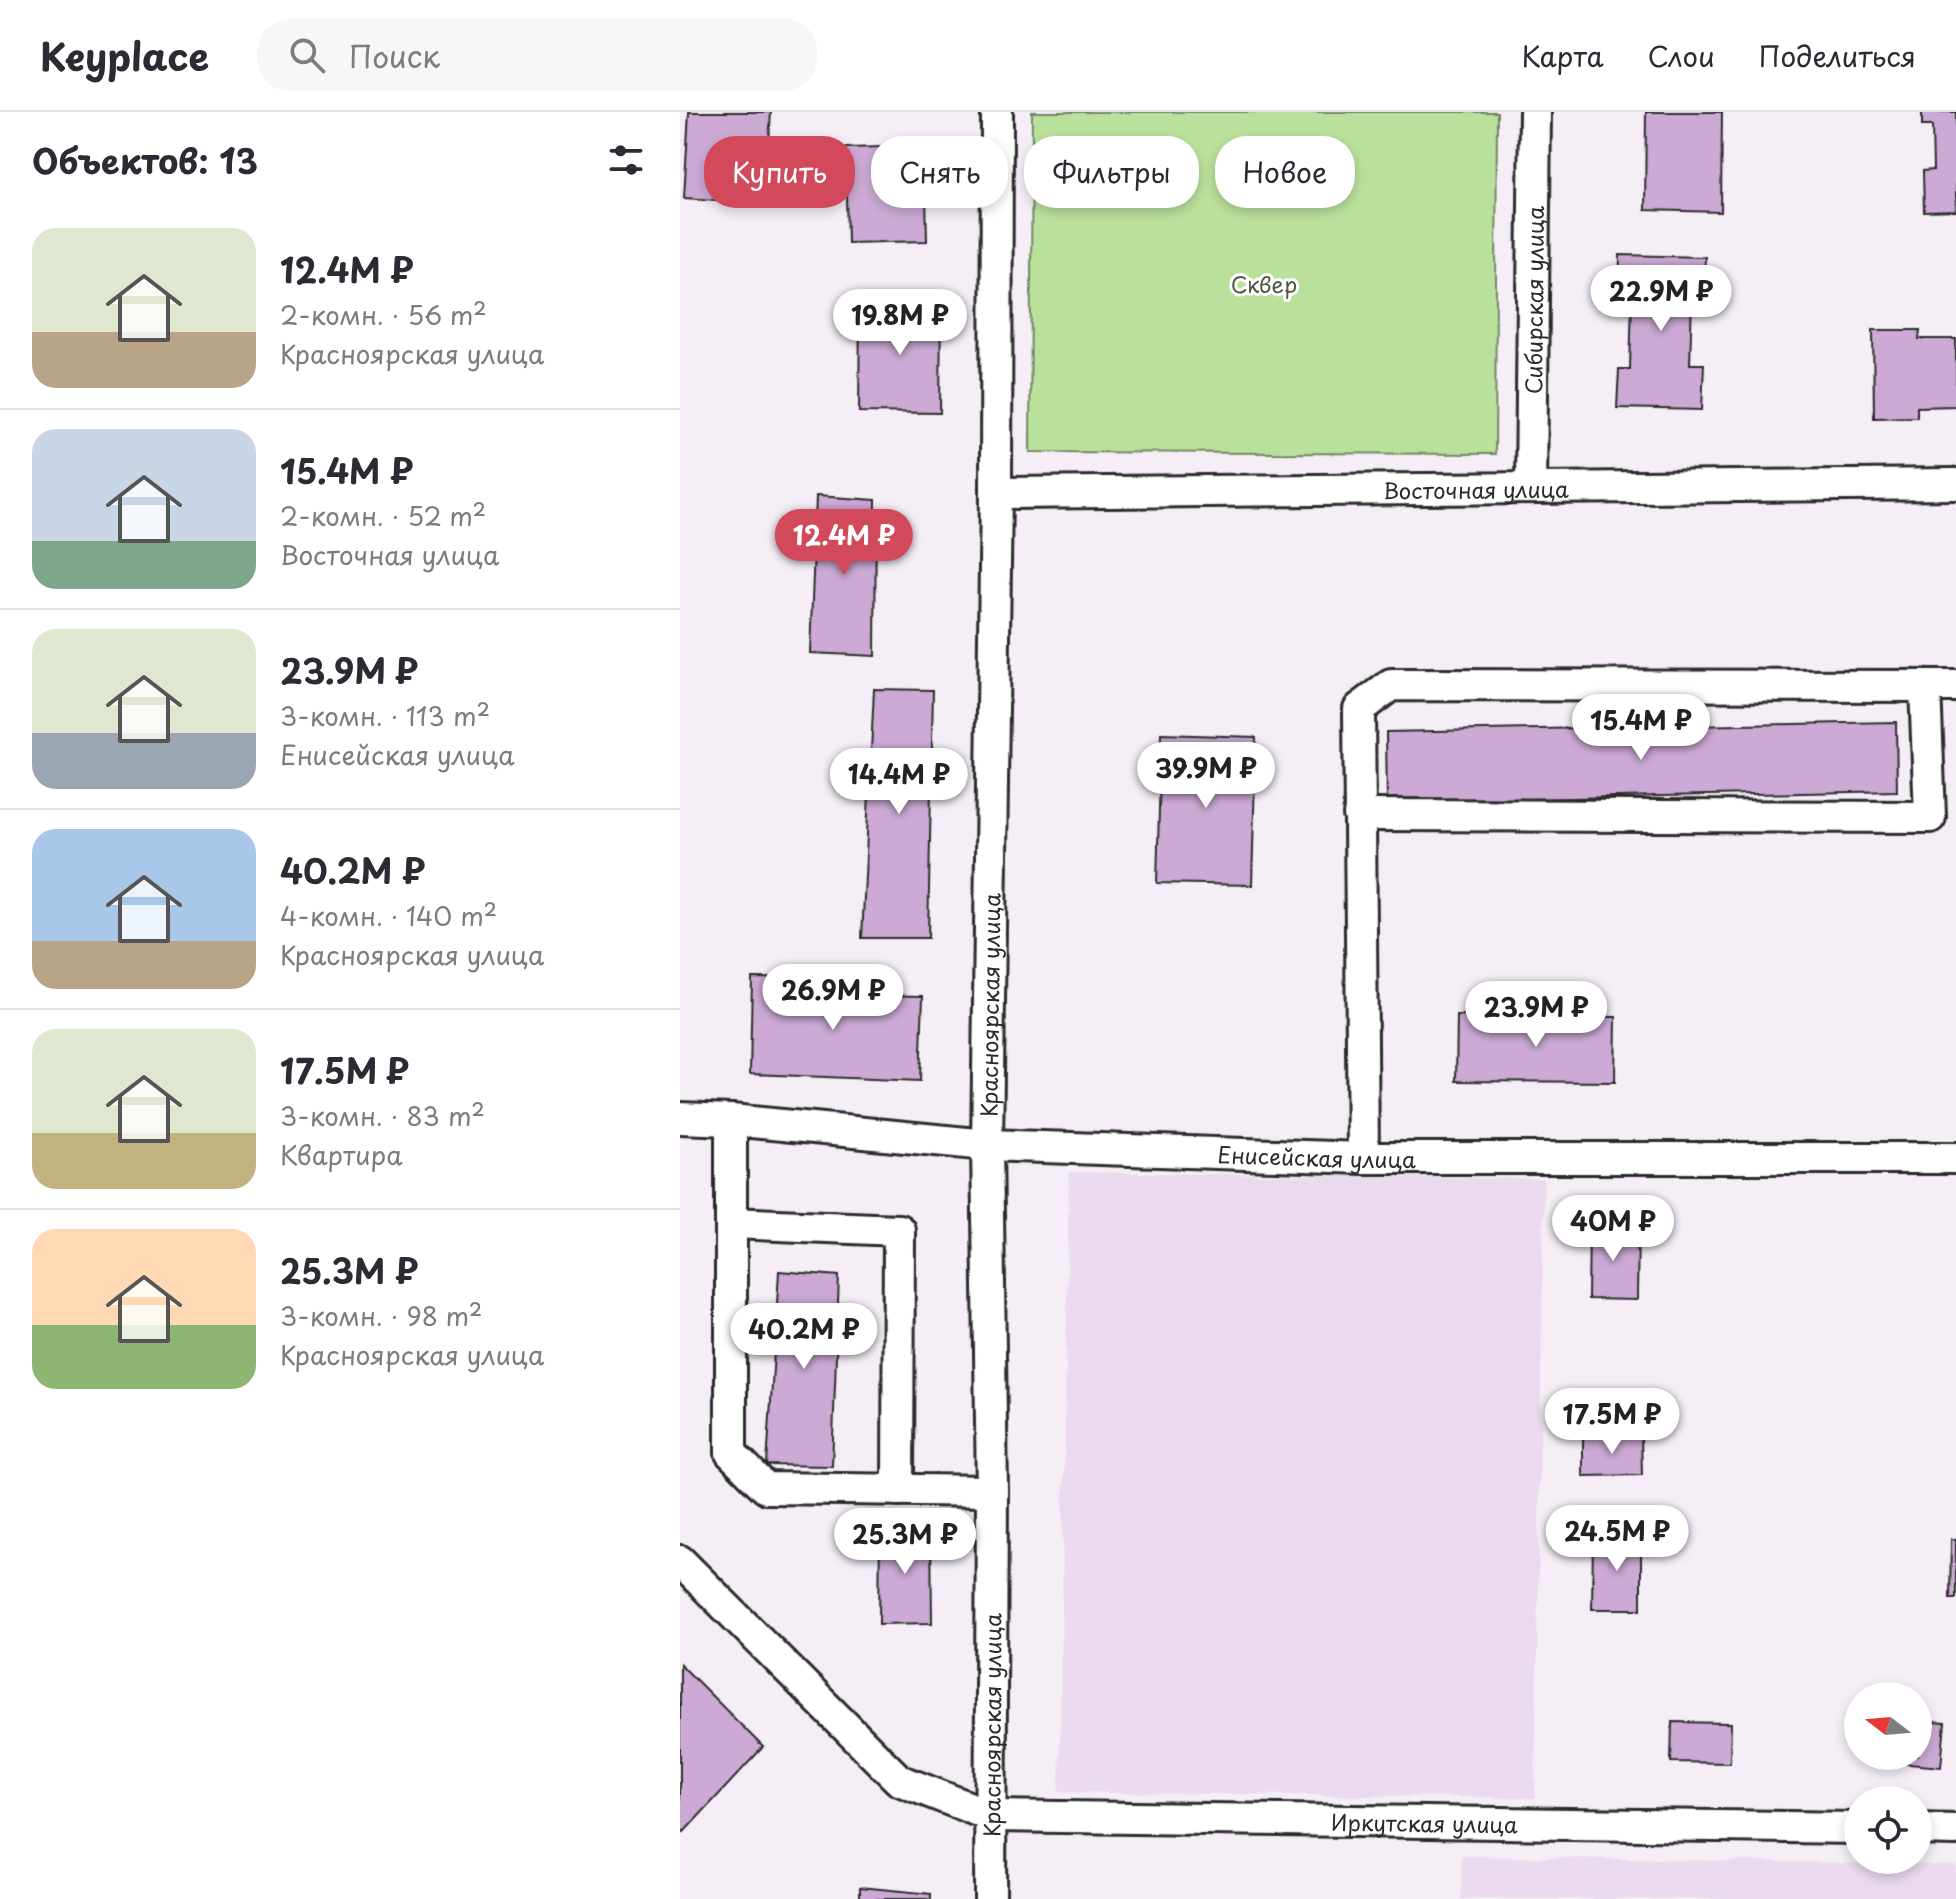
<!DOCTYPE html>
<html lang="ru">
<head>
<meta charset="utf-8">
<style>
	:root { --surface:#fff; --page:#f7f7f7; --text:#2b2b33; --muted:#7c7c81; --line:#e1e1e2; --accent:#d1495b }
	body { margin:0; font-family:"Playpen Sans",sans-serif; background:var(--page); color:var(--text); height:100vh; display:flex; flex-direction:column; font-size:30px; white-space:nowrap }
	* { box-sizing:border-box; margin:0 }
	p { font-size:26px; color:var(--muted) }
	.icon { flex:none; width:44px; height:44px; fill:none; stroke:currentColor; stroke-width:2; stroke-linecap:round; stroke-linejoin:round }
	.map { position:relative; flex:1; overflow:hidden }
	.panel { display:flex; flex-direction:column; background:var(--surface); width:680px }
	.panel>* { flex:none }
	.banner { position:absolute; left:24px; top:24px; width:760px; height:72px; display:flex; gap:16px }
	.needle { width:52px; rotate:286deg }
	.controls { position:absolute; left:1164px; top:1570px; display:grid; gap:16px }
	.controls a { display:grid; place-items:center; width:88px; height:88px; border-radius:50%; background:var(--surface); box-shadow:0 4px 12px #0003; font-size:40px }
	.price { position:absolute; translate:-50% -68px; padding:0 18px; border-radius:28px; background:#fff; color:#222; font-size:26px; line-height:52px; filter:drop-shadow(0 2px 4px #0008) }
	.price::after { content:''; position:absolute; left:50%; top:48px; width:24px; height:18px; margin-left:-12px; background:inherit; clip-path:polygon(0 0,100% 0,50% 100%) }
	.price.current { background:var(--accent); color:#fff }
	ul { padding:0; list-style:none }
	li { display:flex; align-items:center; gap:24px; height:200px; padding:0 32px }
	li+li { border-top:2px solid var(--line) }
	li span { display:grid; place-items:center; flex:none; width:224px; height:160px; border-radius:24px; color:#555 }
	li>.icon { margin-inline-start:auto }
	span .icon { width:96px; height:96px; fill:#fffc; stroke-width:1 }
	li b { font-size:34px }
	h2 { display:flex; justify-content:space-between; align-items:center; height:96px; padding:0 32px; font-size:34px }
	.pill { padding:0 28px; border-radius:32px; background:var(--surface); box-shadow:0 4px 12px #0003; font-size:28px; line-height:72px }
	.pill.current { background:var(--accent); color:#fff }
	header { display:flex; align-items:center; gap:48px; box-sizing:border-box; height:112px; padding:0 40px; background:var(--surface); border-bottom:2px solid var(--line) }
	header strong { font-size:38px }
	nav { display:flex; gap:44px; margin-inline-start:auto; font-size:28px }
	.search { width:560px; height:72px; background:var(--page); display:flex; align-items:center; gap:20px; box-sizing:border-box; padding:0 28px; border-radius:32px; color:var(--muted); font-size:30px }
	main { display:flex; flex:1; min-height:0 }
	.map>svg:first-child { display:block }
	.built { fill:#e9daed }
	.green { fill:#bae19c; stroke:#728664; stroke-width:2 }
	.building { fill:#ccaad5; stroke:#2b2b2b; stroke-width:2 }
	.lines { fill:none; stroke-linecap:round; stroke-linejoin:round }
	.minor-casing { stroke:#2b2b2b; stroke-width:36 }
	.minor { stroke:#fff; stroke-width:30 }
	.labels { text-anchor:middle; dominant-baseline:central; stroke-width:6; stroke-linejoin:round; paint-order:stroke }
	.park-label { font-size:22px; fill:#4f5847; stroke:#fff }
	.street-label { font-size:22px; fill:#2b2b2b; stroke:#fff }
</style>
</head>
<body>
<header>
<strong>Keyplace</strong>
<div class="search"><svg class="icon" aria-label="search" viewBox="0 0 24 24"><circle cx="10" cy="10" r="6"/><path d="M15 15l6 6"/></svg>Поиск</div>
<nav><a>Карта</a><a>Слои</a><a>Поделиться</a></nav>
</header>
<main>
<section class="panel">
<h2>Объектов: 13<svg class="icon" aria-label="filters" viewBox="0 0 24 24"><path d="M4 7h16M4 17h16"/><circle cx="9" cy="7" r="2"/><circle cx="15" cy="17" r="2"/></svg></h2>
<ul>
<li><span style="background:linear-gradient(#dfe7d0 65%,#b9a48a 0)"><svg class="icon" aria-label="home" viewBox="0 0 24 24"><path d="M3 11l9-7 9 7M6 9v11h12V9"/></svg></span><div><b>12.4M ₽</b><p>2-комн. · 56 m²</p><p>Красноярская улица</p></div></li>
<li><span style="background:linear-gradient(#c9d6e8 70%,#7fa58c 0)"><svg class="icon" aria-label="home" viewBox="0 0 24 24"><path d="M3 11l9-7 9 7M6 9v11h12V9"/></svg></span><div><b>15.4M ₽</b><p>2-комн. · 52 m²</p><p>Восточная улица</p></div></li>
<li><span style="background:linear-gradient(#dfe7d0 65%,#9aa5b1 0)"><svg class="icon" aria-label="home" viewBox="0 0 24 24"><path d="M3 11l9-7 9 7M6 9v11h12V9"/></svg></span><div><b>23.9M ₽</b><p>3-комн. · 113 m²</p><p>Енисейская улица</p></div></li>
<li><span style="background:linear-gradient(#a9c7e8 70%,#b9a48a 0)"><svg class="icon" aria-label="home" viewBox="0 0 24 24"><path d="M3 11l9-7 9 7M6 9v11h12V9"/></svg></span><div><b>40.2M ₽</b><p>4-комн. · 140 m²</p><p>Красноярская улица</p></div></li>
<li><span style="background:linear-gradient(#dfe7d0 65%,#c2b280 0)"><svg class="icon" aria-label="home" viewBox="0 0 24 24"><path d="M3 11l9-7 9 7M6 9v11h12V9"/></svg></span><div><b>17.5M ₽</b><p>3-комн. · 83 m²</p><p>Квартира</p></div></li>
<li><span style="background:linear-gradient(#ffd9b3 60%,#8fb573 0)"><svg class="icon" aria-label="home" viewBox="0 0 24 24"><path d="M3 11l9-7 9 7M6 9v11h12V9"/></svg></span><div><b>25.3M ₽</b><p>3-комн. · 98 m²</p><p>Красноярская улица</p></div></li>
</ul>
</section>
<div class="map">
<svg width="1276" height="1787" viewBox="0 0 1276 1787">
	<rect width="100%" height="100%" fill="#f5eef7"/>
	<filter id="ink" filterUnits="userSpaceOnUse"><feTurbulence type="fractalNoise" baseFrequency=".0125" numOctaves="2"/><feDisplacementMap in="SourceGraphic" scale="16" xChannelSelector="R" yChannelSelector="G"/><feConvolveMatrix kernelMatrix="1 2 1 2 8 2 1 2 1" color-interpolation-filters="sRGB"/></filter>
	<g filter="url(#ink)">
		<g class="built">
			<path d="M389,1060L864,1067L855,1686L379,1680Z"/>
			<path d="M782,1744L1276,1753V1787H781Z"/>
		</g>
		<path class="green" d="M352,0H817L815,342L350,340Z"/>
		<g class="building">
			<path d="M9,0H91L85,91L4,86Z"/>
			<path d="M966,0H1042L1041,100L965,98Z"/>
			<path d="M1242,0H1276V99L1244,100L1243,59L1253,58L1252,14H1242Z"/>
			<path d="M245,34L247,129L168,131L166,36Z"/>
			<path d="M940,143L1025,145L1023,185H1012L1010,252H1024L1022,298L937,296L939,257H950L952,187H939Z"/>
			<path d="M180,189L261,190L260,301L179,300Z"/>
			<path d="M1193,218H1240L1239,227H1276V294L1237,295V305L1194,306Z"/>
			<path d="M136,384L196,388L195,544L130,541Z"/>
			<path d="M194,577L253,578L248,826H182Z"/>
			<path d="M1216,610L1217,679L707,690L706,620Z"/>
			<path d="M481,622L576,625L572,773L477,771Z"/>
			<path d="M72,866L144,867L143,882L243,884L240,969L70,962Z"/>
			<path d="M777,904L936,905L935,970L776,969Z"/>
			<path d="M909,1114L958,1115L957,1188L908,1187Z"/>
			<path d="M99,1159L159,1164L152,1354L87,1353Z"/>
			<path d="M961,1323L962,1363L903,1364V1325Z"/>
			<path d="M200,1415L251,1416L252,1511L199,1512Z"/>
			<path d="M913,1425H961V1497H912Z"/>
			<path d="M1271,1427H1276V1486H1270Z"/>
			<path d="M0,1552L83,1635L4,1720L0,1716Z"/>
			<path d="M1238,1609L1265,1611L1261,1655L1197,1649V1644H1238Z"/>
			<path d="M992,1610L1051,1611L1050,1651L991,1650Z"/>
			<path d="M180,1775L251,1782V1787H180Z"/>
		</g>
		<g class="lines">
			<defs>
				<g id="minor">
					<path id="s1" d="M851,376L855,0"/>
					<path id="s2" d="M316,381L1276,372"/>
					<path d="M679,703L1250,705L1245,574"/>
					<path id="s3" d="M0,1006L51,1008L307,1033L683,1046H1276"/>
					<path d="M51,1008V1341L86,1376L312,1379"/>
					<path d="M683,1046L679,597L711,573L1276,574"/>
					<path d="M51,1111L219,1118L218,1378"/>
					<path id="s4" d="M0,1449L219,1668L311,1704L1178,1716"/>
					<path d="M1238,1717L1276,1718"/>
					<path id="s5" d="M310,1787L312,1379L307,1033L316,381L317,0"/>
				</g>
			</defs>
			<use href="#minor" class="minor-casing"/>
			<use href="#minor" class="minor"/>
		</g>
	</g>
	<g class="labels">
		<g class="park-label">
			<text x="584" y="171">Сквер</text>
		</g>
		<g class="street-label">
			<text stroke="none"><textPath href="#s1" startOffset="188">Сибирская улица</textPath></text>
			<text stroke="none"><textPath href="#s2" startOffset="480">Восточная улица</textPath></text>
			<text stroke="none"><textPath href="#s5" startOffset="894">Красноярская улица</textPath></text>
			<text stroke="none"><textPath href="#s3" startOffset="638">Енисейская улица</textPath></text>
			<text stroke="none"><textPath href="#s5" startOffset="174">Красноярская улица</textPath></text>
			<text stroke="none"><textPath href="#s4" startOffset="842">Иркутская улица</textPath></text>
		</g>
	</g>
</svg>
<div class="controls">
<a><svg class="needle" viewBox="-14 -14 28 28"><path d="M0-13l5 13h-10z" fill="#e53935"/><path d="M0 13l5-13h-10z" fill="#7c7c81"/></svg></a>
<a><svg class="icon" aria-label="locate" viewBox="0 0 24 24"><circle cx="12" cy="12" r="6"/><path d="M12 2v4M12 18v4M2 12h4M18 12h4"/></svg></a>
</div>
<b class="price" style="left:981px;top:221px">22.9M ₽</b>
<b class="price" style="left:220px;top:245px">19.8M ₽</b>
<b class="price current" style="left:164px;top:465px">12.4M ₽</b>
<b class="price" style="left:961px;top:650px">15.4M ₽</b>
<b class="price" style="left:526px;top:698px">39.9M ₽</b>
<b class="price" style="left:219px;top:704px">14.4M ₽</b>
<b class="price" style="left:153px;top:920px">26.9M ₽</b>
<b class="price" style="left:856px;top:937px">23.9M ₽</b>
<b class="price" style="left:933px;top:1151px">40M ₽</b>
<b class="price" style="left:124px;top:1259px">40.2M ₽</b>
<b class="price" style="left:932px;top:1344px">17.5M ₽</b>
<b class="price" style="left:937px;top:1461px">24.5M ₽</b>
<b class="price" style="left:225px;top:1464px">25.3M ₽</b>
<div class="banner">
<a class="pill current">Купить</a>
<a class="pill">Снять</a>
<a class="pill">Фильтры</a>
<a class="pill">Новое</a>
</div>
</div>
</main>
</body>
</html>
